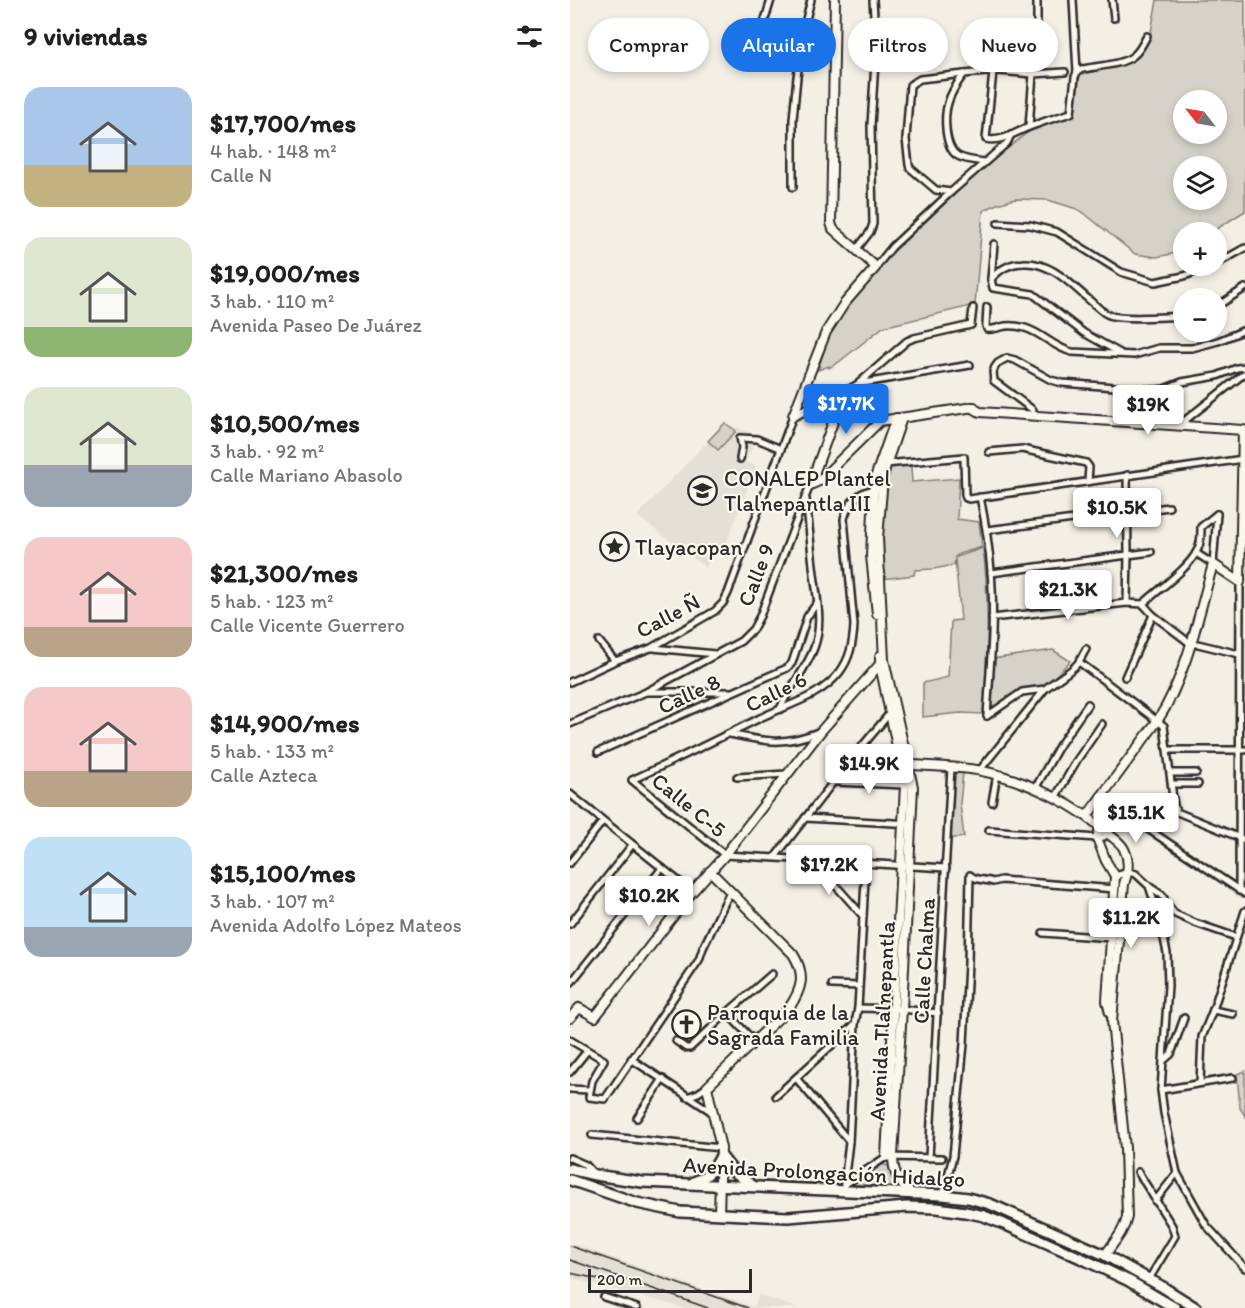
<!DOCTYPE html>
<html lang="es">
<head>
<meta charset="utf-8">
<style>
	:root { --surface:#fff; --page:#f6f6f6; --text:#202124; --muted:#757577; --accent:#1a73e8 }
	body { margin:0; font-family:Itim,sans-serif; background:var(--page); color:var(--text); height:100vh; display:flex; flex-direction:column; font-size:22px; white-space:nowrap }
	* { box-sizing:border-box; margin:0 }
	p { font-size:20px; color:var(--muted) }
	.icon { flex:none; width:33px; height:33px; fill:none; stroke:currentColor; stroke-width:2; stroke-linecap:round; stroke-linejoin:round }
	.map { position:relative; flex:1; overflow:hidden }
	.details { display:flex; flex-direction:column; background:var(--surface); width:570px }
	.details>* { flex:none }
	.banner { position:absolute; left:18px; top:18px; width:567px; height:54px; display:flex; gap:12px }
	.needle { width:39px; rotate:301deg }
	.buttons { position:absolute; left:603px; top:90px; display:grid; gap:12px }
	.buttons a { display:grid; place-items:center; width:54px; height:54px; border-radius:50%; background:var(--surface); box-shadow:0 3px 9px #0003; font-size:30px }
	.scale { position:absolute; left:18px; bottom:15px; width:164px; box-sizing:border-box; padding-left:6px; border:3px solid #2b2b2b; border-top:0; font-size:16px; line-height:21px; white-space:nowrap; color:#2b2b2b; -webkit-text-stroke:4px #fbf7ec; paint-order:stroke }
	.price { position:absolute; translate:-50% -51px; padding:0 14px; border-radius:6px; background:#fff; color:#222; font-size:20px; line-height:39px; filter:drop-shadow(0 2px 3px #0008) }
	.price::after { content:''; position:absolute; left:50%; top:36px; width:18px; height:14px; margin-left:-9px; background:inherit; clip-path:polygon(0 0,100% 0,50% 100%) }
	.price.current { background:var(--accent); color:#fff }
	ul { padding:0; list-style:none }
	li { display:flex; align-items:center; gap:18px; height:150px; padding:0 24px }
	li span { display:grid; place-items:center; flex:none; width:168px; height:120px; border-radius:18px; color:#555 }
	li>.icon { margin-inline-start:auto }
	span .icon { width:72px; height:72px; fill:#fffc; stroke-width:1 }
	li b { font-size:26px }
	h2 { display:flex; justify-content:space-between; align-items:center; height:72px; padding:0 24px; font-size:26px }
	.chip { padding:0 21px; border-radius:27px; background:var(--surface); box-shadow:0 3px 9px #0003; font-size:21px; line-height:54px }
	.chip.current { background:var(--accent); color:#fff }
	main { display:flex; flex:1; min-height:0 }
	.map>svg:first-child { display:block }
	.built { fill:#e4e0d6 }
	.green { fill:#d5d2c9; stroke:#807e7a; stroke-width:1.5; fill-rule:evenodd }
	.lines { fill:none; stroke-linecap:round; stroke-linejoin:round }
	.street-casing { stroke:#2b2b2b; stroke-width:10 }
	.secondary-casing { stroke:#2b2b2b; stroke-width:12 }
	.highway-casing { stroke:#2b2b2b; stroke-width:14 }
	.street { stroke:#fbf7ec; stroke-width:5 }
	.secondary { stroke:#fbf7ec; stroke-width:8 }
	.highway { stroke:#fbf7ec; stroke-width:9 }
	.rail { stroke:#2b2b2b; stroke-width:1.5 }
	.labels { text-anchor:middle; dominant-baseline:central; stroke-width:4.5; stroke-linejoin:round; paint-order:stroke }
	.poi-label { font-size:22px; fill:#2b2b2b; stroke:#fbf7ec; text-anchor:start }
	.street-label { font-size:22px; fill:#2b2b2b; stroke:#fbf7ec }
</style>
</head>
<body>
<main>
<section class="details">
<h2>9 viviendas<svg class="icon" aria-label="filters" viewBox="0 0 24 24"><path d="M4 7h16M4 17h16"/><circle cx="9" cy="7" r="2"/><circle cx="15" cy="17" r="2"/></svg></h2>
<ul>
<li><span style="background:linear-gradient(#a9c7e8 65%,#c2b280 0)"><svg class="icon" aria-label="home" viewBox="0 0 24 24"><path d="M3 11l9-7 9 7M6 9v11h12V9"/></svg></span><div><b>$17,700/mes</b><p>4 hab. · 148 m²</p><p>Calle N</p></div></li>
<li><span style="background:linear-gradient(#dfe7d0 75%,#8fb573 0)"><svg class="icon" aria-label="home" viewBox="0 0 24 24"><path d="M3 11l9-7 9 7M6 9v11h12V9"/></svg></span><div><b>$19,000/mes</b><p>3 hab. · 110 m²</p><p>Avenida Paseo De Juárez</p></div></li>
<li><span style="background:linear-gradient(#dfe7d0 65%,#9aa5b1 0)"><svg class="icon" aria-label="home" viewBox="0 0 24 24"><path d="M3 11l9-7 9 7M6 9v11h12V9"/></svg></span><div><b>$10,500/mes</b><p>3 hab. · 92 m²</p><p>Calle Mariano Abasolo</p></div></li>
<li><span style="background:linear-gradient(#f6c9c9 75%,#b9a48a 0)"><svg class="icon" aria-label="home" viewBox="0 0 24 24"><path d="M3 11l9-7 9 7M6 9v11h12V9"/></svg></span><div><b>$21,300/mes</b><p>5 hab. · 123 m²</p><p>Calle Vicente Guerrero</p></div></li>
<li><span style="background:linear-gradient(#f6c9c9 70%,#b9a48a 0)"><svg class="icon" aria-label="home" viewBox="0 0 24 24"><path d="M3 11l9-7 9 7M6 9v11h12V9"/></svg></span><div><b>$14,900/mes</b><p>5 hab. · 133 m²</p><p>Calle Azteca</p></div></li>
<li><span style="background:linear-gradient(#bfe0f5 75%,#9aa5b1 0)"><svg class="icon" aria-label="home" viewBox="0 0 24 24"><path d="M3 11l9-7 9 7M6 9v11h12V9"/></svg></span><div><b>$15,100/mes</b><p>3 hab. · 107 m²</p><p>Avenida Adolfo López Mateos</p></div></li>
</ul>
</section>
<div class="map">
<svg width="675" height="1308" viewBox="0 0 675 1308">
	<rect width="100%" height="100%" fill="#f3efe4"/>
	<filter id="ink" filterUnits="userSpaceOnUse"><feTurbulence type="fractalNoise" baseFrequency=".0167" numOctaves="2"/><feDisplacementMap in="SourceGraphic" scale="12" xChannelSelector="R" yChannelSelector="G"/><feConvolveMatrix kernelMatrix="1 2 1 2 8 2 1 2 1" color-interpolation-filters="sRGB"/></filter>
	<g filter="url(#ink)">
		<g class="built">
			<path d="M155,423L187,435L176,462L186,466L154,549L145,546L136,568L67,516Z"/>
			<path d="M0,1243L184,1307L189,1295L227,1308H115L0,1278Z"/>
		</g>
		<g class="green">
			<path d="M587,0H675V211L642,232H614L613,251L608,253L586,257L565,254L515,214L507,209L478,200L445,199L427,204L413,211L405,305L313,327L269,362L259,368V366L248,370L259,335L294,282L338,236L398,180L453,136L469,125L497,118L506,107V98L510,74L523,72L533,66L560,60L580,37ZM614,100H646V134H614ZM614,166H646V200H614Z"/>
			<path d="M155,423L166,431L148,450L138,441Z"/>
			<path d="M316,465L341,466L342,482L389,478L387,519L409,522L412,547L389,554L384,558L413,548C420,603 417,658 414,714L390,713L353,717V683L378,677L381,621L391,620L385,559L384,565L363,569L345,570L344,575L312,579L311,511Z"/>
			<path d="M483,650L500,661L475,687L451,691L419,712L422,659Z"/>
			<path d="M383,770L393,772L390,804L394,837L387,838H377Z"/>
			<path d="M675,1071V1116L670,1108L667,1074Z"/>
			<path d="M311,1164L319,1166L328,1189L276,1187Z"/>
		</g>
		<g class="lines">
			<defs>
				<g id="street">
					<path d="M542,0L544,18"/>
					<path d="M193,26L201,0"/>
					<path d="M423,72L416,139C430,143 446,132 459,127C472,122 487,117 501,113L505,77L507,72L503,0"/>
					<path d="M507,72L512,69C527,66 552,65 563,56C570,51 573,43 577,36"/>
					<path d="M394,74C388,82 381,92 378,103C374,116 374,148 388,156C395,160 407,161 415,162"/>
					<path d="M459,127L463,74L467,61V1"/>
					<path d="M223,187V119L227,77L234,27L241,0"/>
					<path d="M381,192L366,190L340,168L339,165L336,139L340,85L350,79L394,74L428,71L463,74L495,72"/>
					<path d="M428,223L460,225L487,232L551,272L585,282L614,276L643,266"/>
					<path d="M424,244L421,279L423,288L463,294L514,333L550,353"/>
					<path d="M286,250L300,232L303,224L301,125L306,47L303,0"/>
					<path d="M646,264L675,248"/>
					<path d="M306,267L322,247L381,192L437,143L441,135"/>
					<path d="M421,279C430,269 440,263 453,263C482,261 503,287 524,304C528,307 533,313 539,315C552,320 598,317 614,316"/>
					<path d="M417,307L416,326L417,329C423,330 426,328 431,327C438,325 448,326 455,328C472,333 485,348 502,352L564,355L589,348H622L648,341L675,330"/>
					<path d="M646,307L675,288"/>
					<path d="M288,384L337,341L344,338L401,325L403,308"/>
					<path d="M274,392L288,384L400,365"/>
					<path d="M463,410L424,381L423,372L425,367L428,363L437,358L445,360L481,380L492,383L585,390L594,389L612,382L647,376L667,368L675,367"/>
					<path d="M612,426L613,422L675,373"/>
					<path d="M419,452L452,449L516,463L519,467L518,481"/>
					<path d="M170,459L172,447L170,438L187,439L211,449"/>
					<path d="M315,464L394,457L395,495L396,498L399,499L673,459"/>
					<path d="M557,475L558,554L557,603"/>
					<path d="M307,489C290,490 278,502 274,519L284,625C283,643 280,659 269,673C250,697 217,705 190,718C148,739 105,760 62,780L155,855L376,868"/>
					<path d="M410,497C415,521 419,546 421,571C425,619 420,668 417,716"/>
					<path d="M417,530L599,507"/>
					<path d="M626,553L643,564L647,514"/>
					<path d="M421,573L581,552"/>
					<path d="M573,604C588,590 619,568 627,551C631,543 631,536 631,527L647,514"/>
					<path d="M422,618L557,603L573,604L583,615L621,644H628L669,654"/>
					<path d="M29,641L45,661"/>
					<path d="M83,648L145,654"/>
					<path d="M509,662L594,726L604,806L607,812L675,840"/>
					<path d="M555,677L583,615"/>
					<path d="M0,682L45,661L81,648L145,611L153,603L158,593L223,416"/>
					<path d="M77,692H161"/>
					<path d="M210,709C219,687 236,670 244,648C253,625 247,597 244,574C241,549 239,524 236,499"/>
					<path d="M417,716L452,692L475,689"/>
					<path d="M0,724L76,692L171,641L183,629L190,616L240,485"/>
					<path d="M160,734C197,742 214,746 251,731"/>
					<path d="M598,750H675"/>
					<path d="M28,752L217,668L222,663L237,617L247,603"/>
					<path d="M410,770L475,689C485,680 500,673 508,663C511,659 513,654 516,649"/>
					<path d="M601,773H626"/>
					<path d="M167,777L216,774"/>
					<path d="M264,782L335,785"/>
					<path d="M602,784H628"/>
					<path d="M466,787L489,746L518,704"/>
					<path d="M0,794L122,892"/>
					<path d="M485,798L507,760L532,724"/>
					<path d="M422,802L427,774"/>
					<path d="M554,813L675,894"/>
					<path d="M235,818L342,824"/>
					<path d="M419,830L527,838L534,837L561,803"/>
					<path d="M205,857L278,763L320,713"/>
					<path d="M243,860L293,916"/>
					<path d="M0,863L33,821"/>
					<path d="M545,876L559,872L566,874L579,886L590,920L597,953L598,986L591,1090L594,1113L607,1173L636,1225L675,1268"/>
					<path d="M580,887L592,895L597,904L605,914L625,923L666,937"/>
					<path d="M669,891L670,582"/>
					<path d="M0,924L62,845"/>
					<path d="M473,933L542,938"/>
					<path d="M0,984L92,868"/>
					<path d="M262,985L289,986"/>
					<path d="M288,1008L332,1009L368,1013"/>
					<path d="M643,1010L663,1014"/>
					<path d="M157,1013L184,1041"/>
					<path d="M0,1040L34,1060L22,1081L19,1097L35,1099L129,960L133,948L160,892"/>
					<path d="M106,1041L116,1048H120L157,1013L202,974"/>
					<path d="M61,1059L142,1112"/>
					<path d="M593,1061L601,1054L614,1018"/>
					<path d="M0,1072L17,1051"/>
					<path d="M226,1078L279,1141"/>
					<path d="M630,1083L632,1037L643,1010L675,911"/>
					<path d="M0,1089L19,1090"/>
					<path d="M591,1090L663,1078"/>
					<path d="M206,1096L285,1024"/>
					<path d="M117,1097L128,1093L137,1087"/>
					<path d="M67,1118L93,1079"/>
					<path d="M22,1135L151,1148"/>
					<path d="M359,1157L381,768"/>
					<path d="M0,1158L16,1165L24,1174"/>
					<path d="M568,1172L602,1226L605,1236L579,1279"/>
					<path d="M274,1184L279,1142L285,1024L288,1008L296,862"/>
					<path d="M274,1185L316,1157L372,1158"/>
					<path d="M373,1195L383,1156L394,1044L398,963L400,875C406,881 415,879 423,882L431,880L545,889"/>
					<path d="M585,1201L607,1173"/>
					<path d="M34,1297L67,1308"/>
				</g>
				<g id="secondary">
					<path d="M401,407L410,412L673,430L670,582"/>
					<path d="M223,416L256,332L274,304L306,267L263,229L261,223L265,0"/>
					<path d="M223,416L274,392"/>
					<path d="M332,418L316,465L313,478L308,538L314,660L343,787L332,1009L323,1156C323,1174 329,1183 342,1194"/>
					<path d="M240,485L249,481L310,421L404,407"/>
					<path d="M240,485L274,392"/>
					<path d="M307,614L301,556L304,489L306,475L326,418"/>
					<path d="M310,656V665L335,785L316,1157"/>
					<path d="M334,764C360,767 387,766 412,771C456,780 508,805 541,836C546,840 551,843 554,849C560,861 558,872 554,884L542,1021L555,1148L557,1217C554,1232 544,1242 535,1255"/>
					<path d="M517,816L588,720C616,677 629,614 643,564L670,582"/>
					<path d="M531,825L527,838L536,861L545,876L537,1001L540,1013"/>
					<path d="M140,871L223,954C236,975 232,989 219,1008L137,1087L151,1148L149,1214"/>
					<path d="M0,1018L9,1008L25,1017L122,892L155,855L251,731L311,663"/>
				</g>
				<g id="highway">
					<path d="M0,1169L25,1175L72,1182L373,1195L398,1198L420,1204L535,1255L591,1286L626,1308"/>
					<path d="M0,1180L67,1203L110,1212L218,1217L337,1207L367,1208L395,1212L414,1216L434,1224L513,1259L559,1281L605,1308"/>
					<path d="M124,1182C138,1176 144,1170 151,1156L162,1170L183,1186"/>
				</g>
			</defs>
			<use href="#street" class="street-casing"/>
			<use href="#secondary" class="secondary-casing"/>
			<use href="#highway" class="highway-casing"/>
			<use href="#street" class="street"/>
			<use href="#secondary" class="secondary"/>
			<use href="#highway" class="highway"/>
			<g class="rail">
				<path d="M0,1246L178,1308"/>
				<path d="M0,1260L138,1308"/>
				<path d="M0,1273L42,1282"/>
			</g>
		</g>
	</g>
	<defs>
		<symbol id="university-ring" viewBox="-11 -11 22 22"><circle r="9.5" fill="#fbf7ec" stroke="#2b2b2b" stroke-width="1.5"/><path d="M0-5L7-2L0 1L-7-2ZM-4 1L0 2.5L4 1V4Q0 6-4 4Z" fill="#2b2b2b"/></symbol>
		<symbol id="sight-ring" viewBox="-11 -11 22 22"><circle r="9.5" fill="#fbf7ec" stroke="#2b2b2b" stroke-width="1.5"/><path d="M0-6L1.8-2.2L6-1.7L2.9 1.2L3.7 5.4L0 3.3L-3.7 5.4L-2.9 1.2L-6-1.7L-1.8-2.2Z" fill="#2b2b2b"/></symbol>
		<symbol id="church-ring" viewBox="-11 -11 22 22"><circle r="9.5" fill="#fbf7ec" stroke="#2b2b2b" stroke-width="1.5"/><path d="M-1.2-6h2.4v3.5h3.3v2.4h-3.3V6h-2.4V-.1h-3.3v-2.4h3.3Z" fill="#2b2b2b"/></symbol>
	</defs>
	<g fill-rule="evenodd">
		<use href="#university-ring" x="116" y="474" width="33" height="33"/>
		<use href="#sight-ring" x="28" y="530" width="33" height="33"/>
		<use href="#church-ring" x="100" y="1008" width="33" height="33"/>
	</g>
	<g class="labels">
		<g class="poi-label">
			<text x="154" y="478">CONALEP Plantel<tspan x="154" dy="25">Tlalnepantla III</tspan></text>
			<text x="65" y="547">Tlayacopan</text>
			<text x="137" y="1012">Parroquia de la<tspan x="137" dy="25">Sagrada Familia</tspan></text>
		</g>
		<g class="street-label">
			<text transform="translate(186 575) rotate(-69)">Calle 9</text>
			<text transform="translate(98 616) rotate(-28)">Calle Ñ</text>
			<text transform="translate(206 692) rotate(-26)">Calle 6</text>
			<text transform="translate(119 694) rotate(-25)">Calle 8</text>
			<text transform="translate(119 805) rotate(39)">Calle C-5</text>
			<text transform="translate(354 961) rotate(-87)">Calle Chalma</text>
			<text transform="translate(312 1021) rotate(-87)">Avenida Tlalnepantla</text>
			<text transform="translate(254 1172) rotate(3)">Avenida Prolongación Hidalgo</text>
		</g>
	</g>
</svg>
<div class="buttons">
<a><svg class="needle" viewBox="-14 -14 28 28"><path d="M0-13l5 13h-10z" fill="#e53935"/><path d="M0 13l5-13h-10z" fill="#757577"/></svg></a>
<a><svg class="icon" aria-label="layers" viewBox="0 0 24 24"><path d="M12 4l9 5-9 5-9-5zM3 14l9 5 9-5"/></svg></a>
<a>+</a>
<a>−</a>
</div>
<div class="scale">200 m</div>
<b class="price current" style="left:276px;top:435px">$17.7K</b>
<b class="price" style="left:578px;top:436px">$19K</b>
<b class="price" style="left:547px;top:539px">$10.5K</b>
<b class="price" style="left:498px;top:621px">$21.3K</b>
<b class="price" style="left:299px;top:795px">$14.9K</b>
<b class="price" style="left:566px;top:844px">$15.1K</b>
<b class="price" style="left:259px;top:896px">$17.2K</b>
<b class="price" style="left:79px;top:927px">$10.2K</b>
<b class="price" style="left:561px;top:949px">$11.2K</b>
<div class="banner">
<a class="chip">Comprar</a>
<a class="chip current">Alquilar</a>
<a class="chip">Filtros</a>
<a class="chip">Nuevo</a>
</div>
</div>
</main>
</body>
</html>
